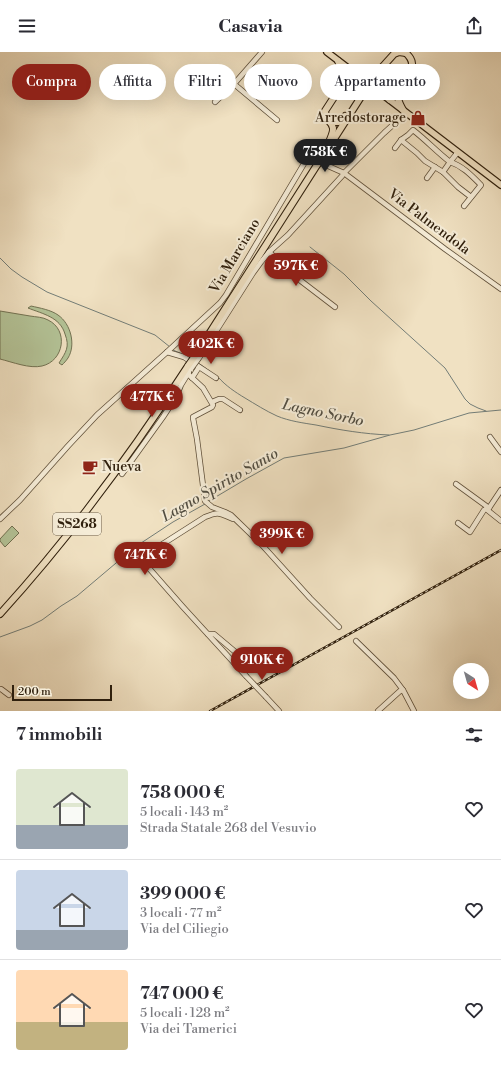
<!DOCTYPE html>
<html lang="it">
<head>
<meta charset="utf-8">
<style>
	:root { --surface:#fff; --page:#f7f7f7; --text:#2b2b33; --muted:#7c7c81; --line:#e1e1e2; --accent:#8f2418 }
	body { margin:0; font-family:"Libre Bodoni",serif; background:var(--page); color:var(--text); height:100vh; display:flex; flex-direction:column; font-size:15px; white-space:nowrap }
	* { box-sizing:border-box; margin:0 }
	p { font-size:13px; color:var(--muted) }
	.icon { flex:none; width:22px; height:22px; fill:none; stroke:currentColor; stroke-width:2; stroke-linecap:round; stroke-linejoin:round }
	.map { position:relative; height:659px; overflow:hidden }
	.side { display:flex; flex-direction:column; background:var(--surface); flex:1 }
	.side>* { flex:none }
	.hud { position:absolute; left:12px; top:12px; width:477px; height:36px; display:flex; gap:8px }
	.needle { width:26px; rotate:143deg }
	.tools { position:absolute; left:453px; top:611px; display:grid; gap:8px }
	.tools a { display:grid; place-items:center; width:36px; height:36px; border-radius:50%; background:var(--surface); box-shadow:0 4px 16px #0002; font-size:20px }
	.scale { position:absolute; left:12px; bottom:10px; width:100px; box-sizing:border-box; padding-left:4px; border:2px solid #30200d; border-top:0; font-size:11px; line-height:14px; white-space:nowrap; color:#30200d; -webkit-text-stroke:3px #f5ecd7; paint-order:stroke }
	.price { position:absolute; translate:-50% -34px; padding:0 9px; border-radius:14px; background:var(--accent); color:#fff; font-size:13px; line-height:26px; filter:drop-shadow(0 1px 2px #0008) }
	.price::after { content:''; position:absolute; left:50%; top:24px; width:12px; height:9px; margin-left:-6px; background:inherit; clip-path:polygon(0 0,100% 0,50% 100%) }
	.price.current { background:#222; color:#fff }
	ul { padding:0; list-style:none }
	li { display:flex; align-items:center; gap:12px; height:100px; padding:0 16px }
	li+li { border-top:1px solid var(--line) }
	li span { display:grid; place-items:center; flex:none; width:112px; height:80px; border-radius:4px; color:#555 }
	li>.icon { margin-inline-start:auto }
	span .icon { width:48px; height:48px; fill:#fffc; stroke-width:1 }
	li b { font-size:17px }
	h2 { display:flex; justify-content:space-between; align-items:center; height:48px; padding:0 16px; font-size:17px }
	.pill { padding:0 14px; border-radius:18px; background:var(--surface); box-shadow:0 4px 16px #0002; font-size:14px; line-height:36px }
	.pill.current { background:var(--accent); color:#fff }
	header { display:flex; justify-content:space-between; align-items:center; height:52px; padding:0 16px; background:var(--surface); font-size:18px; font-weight:800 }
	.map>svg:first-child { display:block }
	.green { fill:#b4c498; stroke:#727252 }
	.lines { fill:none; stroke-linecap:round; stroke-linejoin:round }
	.stream { stroke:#737d77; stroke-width:1 }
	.minor-casing { stroke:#60503a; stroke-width:6 }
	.major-casing { stroke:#30200d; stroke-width:8 }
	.highway-casing { stroke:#30200d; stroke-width:8 }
	.minor { stroke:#f5ecd7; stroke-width:4.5 }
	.major { stroke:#f0e1c2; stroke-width:5.5 }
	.highway { stroke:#f0e1c2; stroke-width:6 }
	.rail-casing { stroke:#30200d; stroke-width:2.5 }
	.rail { stroke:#f5ecd7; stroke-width:1; stroke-dasharray:3; stroke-linecap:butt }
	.minor-bridge-casing { stroke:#60503a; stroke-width:6; stroke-linecap:butt }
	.highway-bridge-casing { stroke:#30200d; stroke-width:8; stroke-linecap:butt }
	.minor-bridge { stroke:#f5ecd7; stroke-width:4.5 }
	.highway-bridge { stroke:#f0e1c2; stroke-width:6 }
	.labels { text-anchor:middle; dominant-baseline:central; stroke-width:4; stroke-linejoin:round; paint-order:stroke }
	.shield { fill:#f5ecd7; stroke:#6b5d4a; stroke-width:1 }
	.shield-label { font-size:13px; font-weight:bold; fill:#30200d }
	.poi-label { font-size:14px; fill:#30200d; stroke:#f5ecd7; text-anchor:end }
	.street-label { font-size:14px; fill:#30200d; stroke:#f5ecd7 }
	.water-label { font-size:15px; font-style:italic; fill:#524e42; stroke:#f5ecd7 }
</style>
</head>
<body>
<header><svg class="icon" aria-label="menu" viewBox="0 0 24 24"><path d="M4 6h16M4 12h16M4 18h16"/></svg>Casavia<svg class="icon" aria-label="share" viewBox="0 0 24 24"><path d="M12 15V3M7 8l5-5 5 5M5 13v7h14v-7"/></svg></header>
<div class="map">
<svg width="501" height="659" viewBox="0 0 501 659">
	<rect width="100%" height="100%" fill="#f0e1c2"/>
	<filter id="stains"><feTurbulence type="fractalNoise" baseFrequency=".005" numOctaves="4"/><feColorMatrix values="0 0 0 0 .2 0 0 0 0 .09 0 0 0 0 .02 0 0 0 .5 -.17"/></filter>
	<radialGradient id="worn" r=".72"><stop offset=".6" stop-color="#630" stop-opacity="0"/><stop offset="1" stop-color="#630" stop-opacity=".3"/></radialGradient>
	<g class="green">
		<path d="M31,254C40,256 51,258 58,263C71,272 76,293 68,306C66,309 64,311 62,313L59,311C66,300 70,295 65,282C60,265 43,262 28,256Z"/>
		<path d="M0,259C10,261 20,262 30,264C36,265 43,265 48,268C69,278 64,309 42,314C30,317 12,310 0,307Z"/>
		<path d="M12,474L19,481L5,495L0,489V487Z"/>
	</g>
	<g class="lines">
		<g class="stream">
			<path d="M310,195L344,222L371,249L445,316L465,347L470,352L478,356L486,359"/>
			<path d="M0,206L11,217L22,225L47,240L155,283L170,295"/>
			<path d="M173,298L180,301"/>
			<path d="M197,310L211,320"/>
			<path d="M218,325C226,334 235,340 245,346C255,352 266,359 277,364C289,369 303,371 316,373C340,378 364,382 389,383"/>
			<path d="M209,449L246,427L284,406L344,396L390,383L414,378L469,361L501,358"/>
			<path d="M0,585L30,574L42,568L61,554L77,544L135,495L173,470L205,452"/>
		</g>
		<defs>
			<g id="minor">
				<path d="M234,32L277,68"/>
				<path d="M215,50L234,32L262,0"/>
				<path d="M401,88L417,101L425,109L443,120L458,135L471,145"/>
				<path d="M395,96L401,88L408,83L413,78C426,88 437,100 450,110L443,120"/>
				<path d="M458,100L450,110C463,114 472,124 481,133L464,154"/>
				<path d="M427,126L435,115"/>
				<path d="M269,200L301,229L335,255"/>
				<path d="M167,300L184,305L216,326"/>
				<path d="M199,306L253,221L261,210L269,200L288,183L342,124L344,121L384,81L406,61"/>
				<path d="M188,322L203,336L213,353L212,355L193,365V366L197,387L205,449L212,455L225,460L231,463L262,493L310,546L339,575"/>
				<path d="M192,326L199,315"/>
				<path d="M212,350L219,347H223L240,358"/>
				<path d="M490,385L501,400"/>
				<path d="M122,422L163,365L176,345L181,333L189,320"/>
				<path d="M456,432L489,456"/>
				<path d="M486,457L501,469"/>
				<path d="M0,467L20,448L68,394L97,363L167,300L220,251L226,243L305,110L310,106L344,121L445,197L501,237"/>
				<path d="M233,467C219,461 219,459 205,465L147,502C144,506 145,510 147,514L183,555L246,624"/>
				<path d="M458,471L470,480L484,458L489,456L501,438"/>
				<path d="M208,582H214L239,603"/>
				<path d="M356,589L394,626L403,638L414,659"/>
				<path d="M0,637H1L9,643"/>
				<path d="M266,645L279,659"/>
				<path d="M378,659L400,639L403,638"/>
			</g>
			<path id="major" d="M327,0L501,133"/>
			<g id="highway">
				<path d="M338,9L343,20L342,30"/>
				<path d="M376,22L394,2L399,0L406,1"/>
				<path d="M343,32C349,27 355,27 363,28"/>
				<path d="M399,37C396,45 399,51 403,58"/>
				<path d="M376,38C385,40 391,41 398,37"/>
				<path d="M390,48C395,41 412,22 412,14C413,8 409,4 405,0"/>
				<path d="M330,70H339L345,64"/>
				<path d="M334,87L366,37"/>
				<path d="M324,102C326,95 334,82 333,76C331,68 325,68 325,59L351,19"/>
				<path d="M195,304L317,113"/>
				<path d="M0,562C70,485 132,401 188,314"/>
			</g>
		</defs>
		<use href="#minor" class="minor-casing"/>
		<use href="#major" class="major-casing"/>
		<use href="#highway" class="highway-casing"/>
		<use href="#minor" class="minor"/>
		<use href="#major" class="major"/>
		<use href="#highway" class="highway"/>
		<defs>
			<path id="rail" d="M210,659L501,498"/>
		</defs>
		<use href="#rail" class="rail-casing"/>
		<use href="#rail" class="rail"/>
		<defs>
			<g id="minor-bridge">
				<path d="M191,317L199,306"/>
				<path d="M246,624L266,645"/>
			</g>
			<g id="highway-bridge">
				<path d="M366,37L372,27"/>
				<path d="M317,113L321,107"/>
				<path d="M188,314L195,304"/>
			</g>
		</defs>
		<use href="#minor-bridge" class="minor-bridge-casing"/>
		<use href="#highway-bridge" class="highway-bridge-casing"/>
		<use href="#minor-bridge" class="minor-bridge"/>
		<use href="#highway-bridge" class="highway-bridge"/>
	</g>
	<defs>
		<symbol id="shop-bare" viewBox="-9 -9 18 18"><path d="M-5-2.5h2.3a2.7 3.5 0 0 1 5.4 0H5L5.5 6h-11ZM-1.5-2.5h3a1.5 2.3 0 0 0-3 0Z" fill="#8f2418" stroke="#f5ecd7" stroke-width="2.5" paint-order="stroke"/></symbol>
		<symbol id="cafe-bare" viewBox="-9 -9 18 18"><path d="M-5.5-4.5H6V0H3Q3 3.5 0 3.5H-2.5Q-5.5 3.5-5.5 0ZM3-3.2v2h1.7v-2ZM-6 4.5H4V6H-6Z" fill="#8f2418" stroke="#f5ecd7" stroke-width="2.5" paint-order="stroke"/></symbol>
	</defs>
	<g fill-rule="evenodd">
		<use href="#shop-bare" x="407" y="55" width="22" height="22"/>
		<use href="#cafe-bare" x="79" y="404" width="22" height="22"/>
	</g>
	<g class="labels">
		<rect class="shield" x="53" y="461" width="48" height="22" rx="3"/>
		<g class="shield-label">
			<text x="77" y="472">SS268</text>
		</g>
		<g class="poi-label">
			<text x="406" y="66">Arredostorage</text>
			<text x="102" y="415" text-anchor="start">Nueva</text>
		</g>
		<g class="street-label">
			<text transform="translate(429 170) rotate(37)">Via Palmendola</text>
			<text transform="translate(235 204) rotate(-59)">Via Marciano</text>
		</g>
		<g class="water-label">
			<text transform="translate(323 361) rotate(12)">Lagno Sorbo</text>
			<text transform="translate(220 433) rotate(-30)">Lagno Spirito Santo</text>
		</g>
	</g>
	<rect width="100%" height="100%" filter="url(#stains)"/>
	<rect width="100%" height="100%" fill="url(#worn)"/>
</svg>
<div class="tools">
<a><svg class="needle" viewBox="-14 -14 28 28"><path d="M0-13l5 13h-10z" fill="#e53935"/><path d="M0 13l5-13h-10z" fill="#7c7c81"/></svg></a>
</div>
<div class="scale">200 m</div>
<b class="price current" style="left:325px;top:121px">758K €</b>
<b class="price" style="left:296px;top:235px">597K €</b>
<b class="price" style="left:211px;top:313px">402K €</b>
<b class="price" style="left:152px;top:366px">477K €</b>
<b class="price" style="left:282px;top:503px">399K €</b>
<b class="price" style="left:145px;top:524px">747K €</b>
<b class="price" style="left:262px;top:629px">910K €</b>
<div class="hud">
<a class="pill current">Compra</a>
<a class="pill">Affitta</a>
<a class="pill">Filtri</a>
<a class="pill">Nuovo</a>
<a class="pill">Appartamento</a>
</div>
</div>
<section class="side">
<h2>7 immobili<svg class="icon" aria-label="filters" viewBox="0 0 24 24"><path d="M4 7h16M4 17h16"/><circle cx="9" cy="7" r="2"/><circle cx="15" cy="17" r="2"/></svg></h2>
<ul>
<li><span style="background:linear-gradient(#dfe7d0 70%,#9aa5b1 0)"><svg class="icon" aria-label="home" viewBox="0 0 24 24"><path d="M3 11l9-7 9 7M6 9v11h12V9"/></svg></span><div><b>758 000 €</b><p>5 locali · 143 m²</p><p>Strada Statale 268 del Vesuvio</p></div><svg class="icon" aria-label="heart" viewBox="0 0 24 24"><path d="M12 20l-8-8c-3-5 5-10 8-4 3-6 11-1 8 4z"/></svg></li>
<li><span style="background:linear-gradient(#c9d6e8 75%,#9aa5b1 0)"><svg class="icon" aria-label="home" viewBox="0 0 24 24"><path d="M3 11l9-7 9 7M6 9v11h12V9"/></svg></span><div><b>399 000 €</b><p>3 locali · 77 m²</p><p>Via del Ciliegio</p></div><svg class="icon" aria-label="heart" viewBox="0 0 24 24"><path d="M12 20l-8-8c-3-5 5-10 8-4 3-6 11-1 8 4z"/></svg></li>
<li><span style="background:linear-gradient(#ffd9b3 65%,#c2b280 0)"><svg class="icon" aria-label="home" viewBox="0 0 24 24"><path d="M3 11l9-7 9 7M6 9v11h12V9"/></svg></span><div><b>747 000 €</b><p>5 locali · 128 m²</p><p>Via dei Tamerici</p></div><svg class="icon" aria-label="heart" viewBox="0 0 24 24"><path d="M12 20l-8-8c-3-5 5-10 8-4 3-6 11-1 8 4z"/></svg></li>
</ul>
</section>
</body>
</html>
